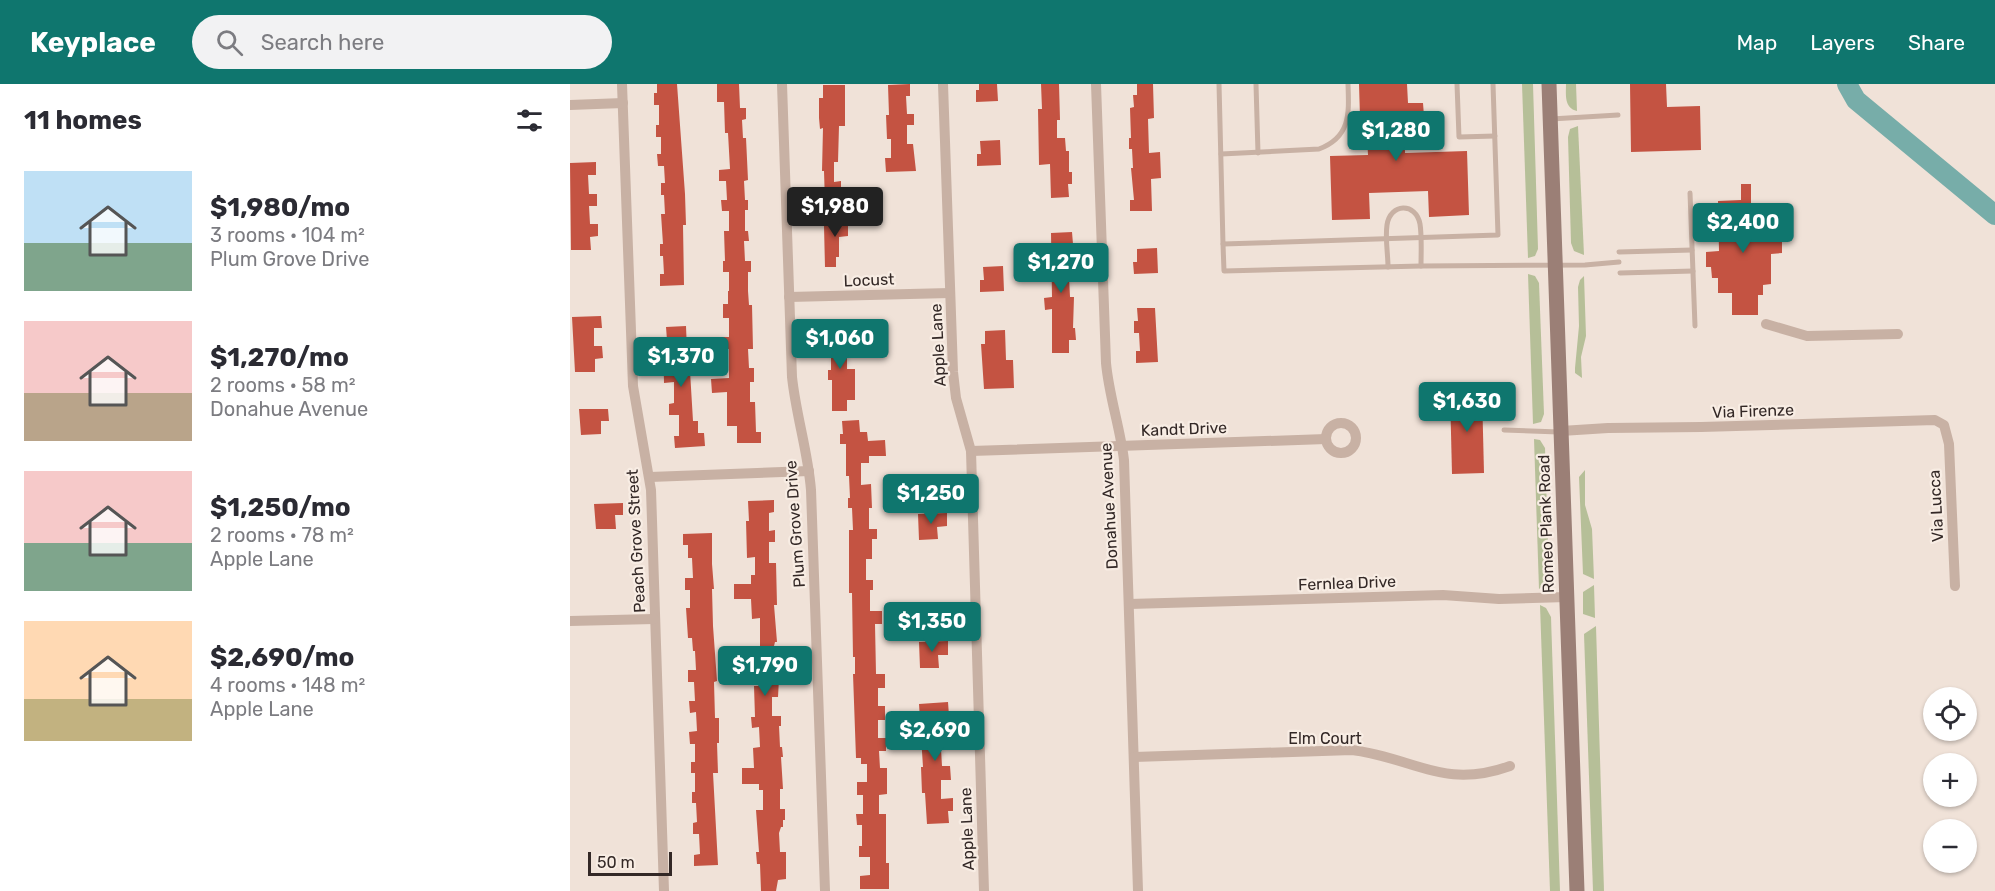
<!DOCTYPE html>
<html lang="en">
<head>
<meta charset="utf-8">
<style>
	:root { --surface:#fff; --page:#f2f2f3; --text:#2b2b33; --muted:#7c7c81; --accent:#0f766e }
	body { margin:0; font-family:Rubik,sans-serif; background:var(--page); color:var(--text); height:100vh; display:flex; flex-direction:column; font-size:22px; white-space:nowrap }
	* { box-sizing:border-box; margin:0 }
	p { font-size:20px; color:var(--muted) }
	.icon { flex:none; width:33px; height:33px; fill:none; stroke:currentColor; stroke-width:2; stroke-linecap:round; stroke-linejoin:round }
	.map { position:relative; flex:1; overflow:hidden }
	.panel { display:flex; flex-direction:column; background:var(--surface); width:570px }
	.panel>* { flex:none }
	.controls { position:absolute; left:1353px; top:603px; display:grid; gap:12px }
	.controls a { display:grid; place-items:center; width:54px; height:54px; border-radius:50%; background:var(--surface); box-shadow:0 2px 4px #0004; font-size:30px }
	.scale { position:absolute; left:18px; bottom:15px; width:84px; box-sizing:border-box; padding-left:6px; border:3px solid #332826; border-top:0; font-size:16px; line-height:21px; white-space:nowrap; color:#332826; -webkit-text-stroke:4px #f8ede4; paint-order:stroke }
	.price { position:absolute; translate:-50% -51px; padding:0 14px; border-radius:6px; background:var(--accent); color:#fff; font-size:20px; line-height:39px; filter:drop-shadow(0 2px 3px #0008) }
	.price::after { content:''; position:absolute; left:50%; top:36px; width:18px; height:14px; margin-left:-9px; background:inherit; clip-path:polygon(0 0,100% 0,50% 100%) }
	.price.on { background:#222; color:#fff }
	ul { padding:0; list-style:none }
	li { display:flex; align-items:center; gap:18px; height:150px; padding:0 24px }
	li span { display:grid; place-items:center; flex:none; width:168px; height:120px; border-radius:0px; color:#555 }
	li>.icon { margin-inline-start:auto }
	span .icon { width:72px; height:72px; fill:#fffc; stroke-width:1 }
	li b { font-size:26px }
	h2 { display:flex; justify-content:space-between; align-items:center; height:72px; padding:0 24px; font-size:26px }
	header { display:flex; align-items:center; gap:36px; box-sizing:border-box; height:84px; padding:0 30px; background:var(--accent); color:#fff }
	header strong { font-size:28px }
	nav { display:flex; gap:33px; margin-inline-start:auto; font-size:21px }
	.search { width:420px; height:54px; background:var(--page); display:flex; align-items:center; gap:15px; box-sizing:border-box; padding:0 21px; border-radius:33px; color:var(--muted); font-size:22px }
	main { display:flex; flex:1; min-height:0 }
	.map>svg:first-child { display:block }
	.green { fill:#b6bf98 }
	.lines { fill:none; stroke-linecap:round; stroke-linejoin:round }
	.river { stroke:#77ada9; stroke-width:20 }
	.building { fill:#c45342 }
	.lane { stroke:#c8b1a4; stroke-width:5 }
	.street { stroke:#c8b1a4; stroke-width:10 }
	.secondary { stroke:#9b7f76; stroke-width:15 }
	.labels { text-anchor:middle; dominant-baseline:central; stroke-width:4.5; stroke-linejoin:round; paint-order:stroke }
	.street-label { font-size:16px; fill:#332826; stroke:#f8ede4 }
</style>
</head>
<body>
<header>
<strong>Keyplace</strong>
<div class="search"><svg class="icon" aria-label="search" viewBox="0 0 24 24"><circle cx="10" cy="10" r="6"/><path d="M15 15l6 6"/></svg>Search here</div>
<nav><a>Map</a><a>Layers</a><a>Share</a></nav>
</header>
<main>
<section class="panel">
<h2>11 homes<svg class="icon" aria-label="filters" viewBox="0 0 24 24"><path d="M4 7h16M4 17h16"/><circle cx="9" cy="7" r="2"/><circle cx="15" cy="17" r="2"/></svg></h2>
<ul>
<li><span style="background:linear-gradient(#bfe0f5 60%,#7fa58c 0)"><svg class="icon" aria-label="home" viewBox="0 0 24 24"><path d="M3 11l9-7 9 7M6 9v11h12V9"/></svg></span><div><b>$1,980/mo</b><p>3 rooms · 104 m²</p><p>Plum Grove Drive</p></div></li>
<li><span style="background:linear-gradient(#f6c9c9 60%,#b9a48a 0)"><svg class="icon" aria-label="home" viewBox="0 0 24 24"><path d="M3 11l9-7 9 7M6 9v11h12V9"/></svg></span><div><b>$1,270/mo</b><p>2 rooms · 58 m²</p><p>Donahue Avenue</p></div></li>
<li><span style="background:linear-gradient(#f6c9c9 60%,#7fa58c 0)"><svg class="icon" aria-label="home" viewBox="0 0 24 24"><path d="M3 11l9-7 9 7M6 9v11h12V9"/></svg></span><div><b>$1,250/mo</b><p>2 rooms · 78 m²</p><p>Apple Lane</p></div></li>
<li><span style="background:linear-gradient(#ffd9b3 65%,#c2b280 0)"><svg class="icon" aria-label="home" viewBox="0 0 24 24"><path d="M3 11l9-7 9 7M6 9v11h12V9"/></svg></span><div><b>$2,690/mo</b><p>4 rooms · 148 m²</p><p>Apple Lane</p></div></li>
</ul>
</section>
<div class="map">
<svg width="1425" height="807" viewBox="0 0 1425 807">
	<rect width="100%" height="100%" fill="#f0e2d8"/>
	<g class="green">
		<path d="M952,0H963L968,165L965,172L958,174Z"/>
		<path d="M996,0H1006L1007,27C994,24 996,11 996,0Z"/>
		<path d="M1008,42L1014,171L1004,167L1001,159L998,53L1000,45Z"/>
		<path d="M958,190L965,192L969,199L974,330L971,338L963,340Z"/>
		<path d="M1014,192L1016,252L1011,273L1012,294L1005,289V284L1009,242L1008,203L1010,196Z"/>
		<path d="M964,355L970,356L975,364L979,490L977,499L969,505Z"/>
		<path d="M1015,386V421L1022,445L1024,495L1013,490L1009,393Z"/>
		<path d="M1024,501L1025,534L1013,530V508Z"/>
		<path d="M970,521L976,524L981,533L990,807H980Z"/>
		<path d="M1026,542L1034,807H1023L1014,550Z"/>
	</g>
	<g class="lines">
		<path class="river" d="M1277,0L1286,16L1425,131"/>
	</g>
	<g class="building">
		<path d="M87,0H107L115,110L116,141H113L114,201L90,202V190H94L93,172H90V160H93L91,130H95L94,111H91V99H95L94,82H88L87,70H91V53H86V41H89V21H84V9H87Z"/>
		<path d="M147,0H169L170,24H176V35L172,36L173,54H176L178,96L174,97L175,116H178V126H175V147H178L179,157H174L175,177H181V188H178V207L179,221H182L183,265H178L179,284H184V298H180V318H185L186,348H191V359H167V342H157V308L142,309L141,295L159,294V265H153V253H159V234H153V220H158V207H159V188H153V177H155L154,147H159V127H152L151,116H157L156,97H149V86L160,85L158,49H155L154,18H147Z"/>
		<path d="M340,0V12H336L337,30H344V41H337V60H343L346,87L316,88L315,74H321V55H317L316,31H319L318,1Z"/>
		<path d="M409,0H427L428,17L406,18V6H409Z"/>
		<path d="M471,0H489L490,36H487V54H495L496,67H499V88H502V100H498L499,113L481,114L480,80L469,81L468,25H472Z"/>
		<path d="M567,0H583L584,34L578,35L579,69L590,68L591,94L581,95L582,127H560V116H564L561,84H563L562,65H559V54H561L560,24L564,23L563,11H567Z"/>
		<path d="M789,0H837L838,19H853L854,32L834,33L835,69L897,67L899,131L859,133L858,107L799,109L800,135L762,136L760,72L798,71L796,33H790Z"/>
		<path d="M1060,0H1096L1097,23L1130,22L1131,66L1061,68Z"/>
		<path d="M253,1H275V42H269L268,78H264V98L271,97V110H267V119H255L254,87H252L253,44L250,45L249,34V14H253Z"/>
		<path d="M430,56L431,81L407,82V70H411L410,57Z"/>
		<path d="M26,78V91H18L19,110H27V122H19L20,140H28V152L20,153L21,166H1L0,79Z"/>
		<path d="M1171,100H1181V123H1188V149H1212V169L1201,170V200L1193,201V211H1188V231H1162V209H1148V194H1142L1141,183H1136V168L1149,167L1148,117L1171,116Z"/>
		<path d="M278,129V152L269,153V173H266V183H255L254,142H261V137H264V130Z"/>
		<path d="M502,148L503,160H499L500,181H503V192L499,193L500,213H504L503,244H505L506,256H499V269H482V225L475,226L474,214L482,213L481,149Z"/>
		<path d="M587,164L588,189L564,190L563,178H567V165Z"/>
		<path d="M433,182L434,207L410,208V196H414L413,183Z"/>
		<path d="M567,224H585L588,278L566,279V267H570L569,249H564V237H568Z"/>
		<path d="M31,232L32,244H24V262H32L33,274L25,275V288H5L2,233Z"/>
		<path d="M116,242L117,267H112L113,287H120L123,337H128V349H134L135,362L105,364L104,352H109V331H99V320L104,319V298L94,299L93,256H97L96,243Z"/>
		<path d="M278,243L279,254H272L273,273H277V285H285V316H277V327H262V296H258V286H261V266H257L256,244Z"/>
		<path d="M435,246L436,276H443L444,304L414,305L411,260H415V247Z"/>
		<path d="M880,308H912L914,389L882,390Z"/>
		<path d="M9,325H38L39,337H31V350L11,351Z"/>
		<path d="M289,336L290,348H297L298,357L315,356L316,372H299V379H291V401L301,400L302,424H299V445H307V455H302V475H296V496H303V506H300V527H312V540H305L306,590H315V604H308V622H315V636H308V654H316V667H309L310,684H317V710L309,711V730H316V779H319V805H290V792L300,791V773H289V762H292V741H287L286,730H293V711H287V698H297V680H291V674H286L283,590H285V573H283L282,509H279V446H283L282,424H278V414H280L279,392H276V360H270V350H273L272,337Z"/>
		<path d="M204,416V428L199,429V447L205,446V458H199V479H206L207,521H204L207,558H205L204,562V579H209V595L208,613H202V632H211V642H209L210,663H212L213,673H211L213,705H210V725H215V736H213V743H211L209,749L210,768H216V795L208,796L206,807H191L190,780H187L186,768H189L186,726H193V706H189V700H172V684H184L183,664L190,663L189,643L182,644L181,633H185L184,602H190V585H188V572H190V534L182,535L181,515H164V500H181V491H185V473L177,474L176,437H179L178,417Z"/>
		<path d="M53,419V431H45L46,445H26L24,420Z"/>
		<path d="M377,429V442L367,443L368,455L349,456L348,430Z"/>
		<path d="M142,449V480L144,505H142L143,542L147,597L144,598L145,634H149V659H147L148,689H143L148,781L124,782V771L130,770L129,750H123V739L127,738L126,719H122V708H125V689H121V678H125V660H120L119,648L127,647L126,628L120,629L119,617H125L124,598H118V586H126L125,567H123L122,554H118L116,524H120V506H115V494H123L122,474H118V461H113V450Z"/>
		<path d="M378,557V571H368L369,584H350L349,558Z"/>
		<path d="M378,618L379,632L368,633L369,651L381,650V664L371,665L372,682H380L381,696H371V715L383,714V727H378L379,739L357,740L355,709H352L351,683H353L349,620Z"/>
	</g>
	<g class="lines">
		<g class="lane">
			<path d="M649,0L653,160L928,151L923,0"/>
			<path d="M686,0L688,69"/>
			<path d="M887,0L889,53L925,52"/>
			<path d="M981,35L1048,31"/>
			<path d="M651,70L749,65C781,53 779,29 778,0"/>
			<path d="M1120,109L1125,242"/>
			<path d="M653,160L654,187L851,182L1015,181L1049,178"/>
			<path d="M1049,168L1122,166"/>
			<path d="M818,183C818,170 815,154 817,141C820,119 846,118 850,140C852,153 851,169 851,182"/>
			<path d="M1050,189L1123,187"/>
			<path d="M934,346L989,348"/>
		</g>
		<g class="street">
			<path d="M52,0L63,302L81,406L94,807"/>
			<path d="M212,0L222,293C226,331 238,368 241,406L255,807"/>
			<path d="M373,0L383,288L386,314L401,367L414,807"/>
			<path d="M526,0L536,279C539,312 550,343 554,376L568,807"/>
			<path d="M0,21L53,19"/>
			<path d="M219,213L380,209"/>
			<path d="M1196,240L1237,252L1328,250"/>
			<circle cx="771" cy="354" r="15"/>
			<path d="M991,347L1038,344L1131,343L1365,336L1374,341L1379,360L1385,502"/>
			<path d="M401,367L756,355"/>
			<path d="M80,393L239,387"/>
			<path d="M559,520L873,511L929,515L997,513"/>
			<path d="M0,537L84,535"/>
			<path d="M564,673L782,666C845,674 873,706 940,682"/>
		</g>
		<path class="secondary" d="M979,0L1007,807"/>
	</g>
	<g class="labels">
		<g class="street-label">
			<text transform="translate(299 196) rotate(-2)">Locust</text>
			<text transform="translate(368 261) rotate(-93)">Apple Lane</text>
			<text transform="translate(1183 327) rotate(-2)">Via Firenze</text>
			<text transform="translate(614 345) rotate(-2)">Kandt Drive</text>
			<text transform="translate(539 422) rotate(-93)">Donahue Avenue</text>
			<text transform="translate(1366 422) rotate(-93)">Via Lucca</text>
			<text transform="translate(225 440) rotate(-94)">Plum Grove Drive</text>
			<text transform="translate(976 440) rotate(-92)">Romeo Plank Road</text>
			<text transform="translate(66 457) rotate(-93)">Peach Grove Street</text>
			<text transform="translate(777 499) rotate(-2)">Fernlea Drive</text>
			<text x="755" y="654">Elm Court</text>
			<text transform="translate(397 745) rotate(-92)">Apple Lane</text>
		</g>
	</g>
</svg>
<div class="controls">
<a><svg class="icon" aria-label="locate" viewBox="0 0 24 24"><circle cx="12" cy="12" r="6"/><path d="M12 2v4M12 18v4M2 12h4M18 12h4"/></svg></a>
<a>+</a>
<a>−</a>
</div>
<div class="scale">50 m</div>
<b class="price" style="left:826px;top:78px">$1,280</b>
<b class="price on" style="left:265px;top:154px">$1,980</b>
<b class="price" style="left:1173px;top:170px">$2,400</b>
<b class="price" style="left:491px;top:210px">$1,270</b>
<b class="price" style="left:270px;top:286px">$1,060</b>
<b class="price" style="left:111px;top:304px">$1,370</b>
<b class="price" style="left:897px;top:349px">$1,630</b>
<b class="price" style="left:361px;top:441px">$1,250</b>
<b class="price" style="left:362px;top:569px">$1,350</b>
<b class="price" style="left:195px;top:613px">$1,790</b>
<b class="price" style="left:365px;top:678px">$2,690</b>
</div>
</main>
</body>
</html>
